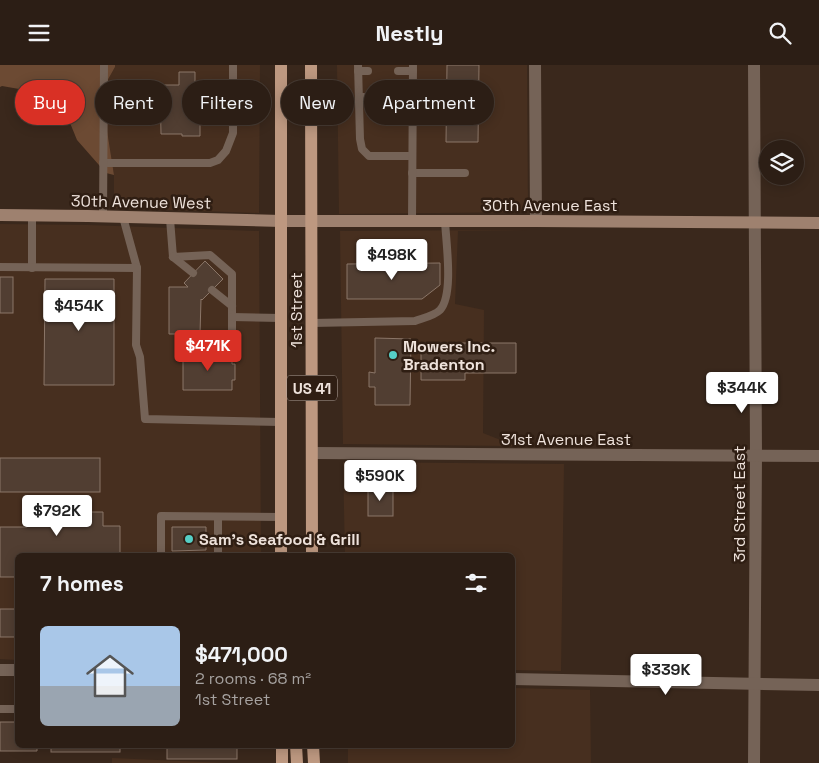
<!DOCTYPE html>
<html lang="en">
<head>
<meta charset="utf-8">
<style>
	:root { --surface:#2c1e15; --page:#382b22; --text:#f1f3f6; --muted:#a6a2a0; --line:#483c34; --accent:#d93025 }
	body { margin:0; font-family:"Space Grotesk",sans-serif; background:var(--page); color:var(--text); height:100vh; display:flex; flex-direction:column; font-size:19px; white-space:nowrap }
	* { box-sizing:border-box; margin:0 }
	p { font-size:16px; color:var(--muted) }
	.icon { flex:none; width:28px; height:28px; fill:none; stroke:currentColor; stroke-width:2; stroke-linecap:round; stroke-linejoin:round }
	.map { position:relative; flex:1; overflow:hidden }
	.side { position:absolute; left:15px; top:488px; width:500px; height:195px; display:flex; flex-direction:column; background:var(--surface); border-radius:8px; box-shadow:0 2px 12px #0003,0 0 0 1px var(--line) }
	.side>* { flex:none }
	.hud { position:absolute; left:15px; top:15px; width:500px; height:45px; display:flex; gap:10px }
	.fabs { position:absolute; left:759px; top:75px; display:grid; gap:10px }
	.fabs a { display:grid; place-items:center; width:45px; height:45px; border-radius:50%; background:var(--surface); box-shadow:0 2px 12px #0003,0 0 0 1px var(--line); font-size:25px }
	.price { position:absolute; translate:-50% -42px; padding:0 11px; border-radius:5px; background:#fff; color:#222; font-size:16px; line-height:32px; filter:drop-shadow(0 1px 2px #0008) }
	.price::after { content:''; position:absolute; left:50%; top:30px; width:15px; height:11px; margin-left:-8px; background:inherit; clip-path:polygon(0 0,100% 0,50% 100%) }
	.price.active { background:var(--accent); color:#fff }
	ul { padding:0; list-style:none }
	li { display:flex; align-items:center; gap:15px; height:125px; padding:0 25px }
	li+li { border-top:1px solid var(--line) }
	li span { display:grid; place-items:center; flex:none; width:140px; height:100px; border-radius:8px; color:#555 }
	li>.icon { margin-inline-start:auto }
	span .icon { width:60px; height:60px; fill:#fffc; stroke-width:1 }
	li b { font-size:21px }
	h2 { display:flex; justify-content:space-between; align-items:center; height:60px; padding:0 25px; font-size:21px }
	.chip { padding:0 18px; border-radius:22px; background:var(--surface); box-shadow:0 2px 12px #0003,0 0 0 1px var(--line); font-size:18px; line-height:45px }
	.chip.active { background:var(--accent); color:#fff }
	header { display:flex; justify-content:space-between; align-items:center; height:65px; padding:0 25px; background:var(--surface); font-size:22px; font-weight:700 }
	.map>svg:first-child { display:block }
	.built { fill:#472f1f }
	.green { fill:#6c4a33 }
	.building { fill:#513e32; stroke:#8b7668 }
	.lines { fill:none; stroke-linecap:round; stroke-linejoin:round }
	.lane { stroke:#756357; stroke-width:8 }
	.street { stroke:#756357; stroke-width:12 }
	.secondary { stroke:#9e816f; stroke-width:12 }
	.primary { stroke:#bd9880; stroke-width:12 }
	.poi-dot { fill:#55cec6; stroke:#2f1e13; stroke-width:2 }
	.labels { text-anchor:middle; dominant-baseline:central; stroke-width:5; stroke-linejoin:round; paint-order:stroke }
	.shield { fill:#2f1e13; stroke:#b5a79f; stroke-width:1 }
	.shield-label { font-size:15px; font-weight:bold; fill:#eee2db }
	.street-label { font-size:16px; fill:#eee2db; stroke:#2f1e13 }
	.poi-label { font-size:16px; font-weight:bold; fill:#eee2db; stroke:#2f1e13; text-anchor:start }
</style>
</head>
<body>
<header><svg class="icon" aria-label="menu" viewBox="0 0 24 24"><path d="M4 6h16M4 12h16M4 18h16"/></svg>Nestly<svg class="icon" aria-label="search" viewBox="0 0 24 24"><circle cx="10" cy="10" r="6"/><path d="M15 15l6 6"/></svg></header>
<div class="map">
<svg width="819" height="698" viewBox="0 0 819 698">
	<rect width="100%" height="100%" fill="#3a281c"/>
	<g class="built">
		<path d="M115,0H260L259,148L114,143V110L101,27L115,2Z"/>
		<path d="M337,0H527L528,147L339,149Z"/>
		<path d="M0,159L88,160L259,166L261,490H18L17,595L0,594Z"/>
		<path d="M529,165L458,166L455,239L484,245L483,368L516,381L343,379L340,166Z"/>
		<path d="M343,397L564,399L561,606L513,605L512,490H345Z"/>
		<path d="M513,623L590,625L591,698H348V680H512Z"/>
		<path d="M112,693L226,698H112Z"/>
	</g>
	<path class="green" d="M0,0H115V2L101,27L114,110L106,108L77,75L59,31L2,21L0,22Z"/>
	<g class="building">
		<path d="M447,0H479L478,77H446Z"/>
		<path d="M179,7H195V20H200V71H182V69H161L160,20H179Z"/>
		<path d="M205,196L223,214L202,235L201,234L200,269H169V222H188L184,218Z"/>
		<path d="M440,198V220L422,234H347V199Z"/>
		<rect x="0" y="212" width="13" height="36"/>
		<path d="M45,214H114V320H44Z"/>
		<path d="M375,273L411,274L410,340H375V322H369V307L375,308Z"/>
		<path d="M421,278H516V308H465V315H421Z"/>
		<path d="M183,290H232V299H235V315H232V325H183Z"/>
		<rect x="0" y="393" width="100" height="34"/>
		<rect x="368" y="424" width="25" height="27"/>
		<path d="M76,444V447H103V461H120V490H18V512H0V462H27V445Z"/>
		<path d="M172,462H206V485L172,486Z"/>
		<path d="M356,488L434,489V490H356Z"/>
		<rect x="0" y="544" width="18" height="28"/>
		<path d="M0,657H18V680H37V686H0Z"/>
		<rect x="51" y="680" width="69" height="7"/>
		<rect x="167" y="680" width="70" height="14"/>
	</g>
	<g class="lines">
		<g class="lane">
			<path d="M358,0L360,74L362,84L369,91H412"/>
			<path d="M358,6H368"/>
			<path d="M398,6H413"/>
			<path d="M359,32H370"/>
			<path d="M398,32H413"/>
			<path d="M398,56H413"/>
			<path d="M103,98H210L218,95L226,86L233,68V0"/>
			<path d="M412,108H465"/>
			<path d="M32,151V203"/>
			<path d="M103,152L104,0"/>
			<path d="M123,152L137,203L136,280L140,292L145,354L280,357"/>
			<path d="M170,154L173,192L210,190L232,209V265"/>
			<path d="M412,157L413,0"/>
			<path d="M173,192L193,208"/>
			<path d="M0,202L137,203"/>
			<path d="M212,225L232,241"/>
			<path d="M232,252L281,253"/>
			<path d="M312,258L415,256C423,253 434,251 440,245C454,230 446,177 445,156"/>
			<path d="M218,452V490"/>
			<path d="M161,490V451L281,452"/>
			<path d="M0,644H18"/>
		</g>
		<g class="street">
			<path d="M535,0L536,156"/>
			<path d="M754,0L756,390L754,698"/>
			<path d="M312,388L819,391"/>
			<path d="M0,605H18"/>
			<path d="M512,614L819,620"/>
		</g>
		<path class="secondary" d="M0,150L88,151L281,156H536L819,158"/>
		<g class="primary">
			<path d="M281,0V490"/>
			<path d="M311,0L312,490"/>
			<path d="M282,680V698"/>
			<path d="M296,680L297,698"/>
			<path d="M313,680L314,698"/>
		</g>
	</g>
	<g class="poi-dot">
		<circle cx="393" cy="290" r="5"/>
		<circle cx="189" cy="474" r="5"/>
	</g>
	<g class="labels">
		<rect class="shield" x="287" y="310.5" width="50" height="25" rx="4"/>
		<g class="shield-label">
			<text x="312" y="323">US 41</text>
		</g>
		<g class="street-label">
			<text transform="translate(141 137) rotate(1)">30th Avenue West</text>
			<text x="550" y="140">30th Avenue East</text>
			<text transform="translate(296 245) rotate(-90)">1st Street</text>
			<text x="566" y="374">31st Avenue East</text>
			<text transform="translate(739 439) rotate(-90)">3rd Street East</text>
		</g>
		<g class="poi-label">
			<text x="403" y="281">Mowers Inc.<tspan x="403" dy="18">Bradenton</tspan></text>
			<text x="199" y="474">Sam's Seafood &amp; Grill</text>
		</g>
	</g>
</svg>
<div class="fabs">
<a><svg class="icon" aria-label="layers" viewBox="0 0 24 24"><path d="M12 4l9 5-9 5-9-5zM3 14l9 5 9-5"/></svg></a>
</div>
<b class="price" style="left:392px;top:216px">$498K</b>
<b class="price" style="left:79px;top:267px">$454K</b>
<b class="price active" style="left:208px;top:307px">$471K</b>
<b class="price" style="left:742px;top:349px">$344K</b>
<b class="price" style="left:380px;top:437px">$590K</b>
<b class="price" style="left:57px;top:472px">$792K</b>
<b class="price" style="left:666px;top:631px">$339K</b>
<div class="hud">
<a class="chip active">Buy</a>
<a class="chip">Rent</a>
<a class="chip">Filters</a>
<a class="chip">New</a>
<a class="chip">Apartment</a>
</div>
<section class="side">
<h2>7 homes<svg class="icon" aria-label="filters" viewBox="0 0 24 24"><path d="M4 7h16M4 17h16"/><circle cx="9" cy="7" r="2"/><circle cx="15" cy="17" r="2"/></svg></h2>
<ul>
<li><span style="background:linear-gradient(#a9c7e8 60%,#9aa5b1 0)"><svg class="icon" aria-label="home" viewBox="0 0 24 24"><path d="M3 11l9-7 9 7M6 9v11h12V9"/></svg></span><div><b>$471,000</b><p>2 rooms · 68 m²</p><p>1st Street</p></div></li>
</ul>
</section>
</div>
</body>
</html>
